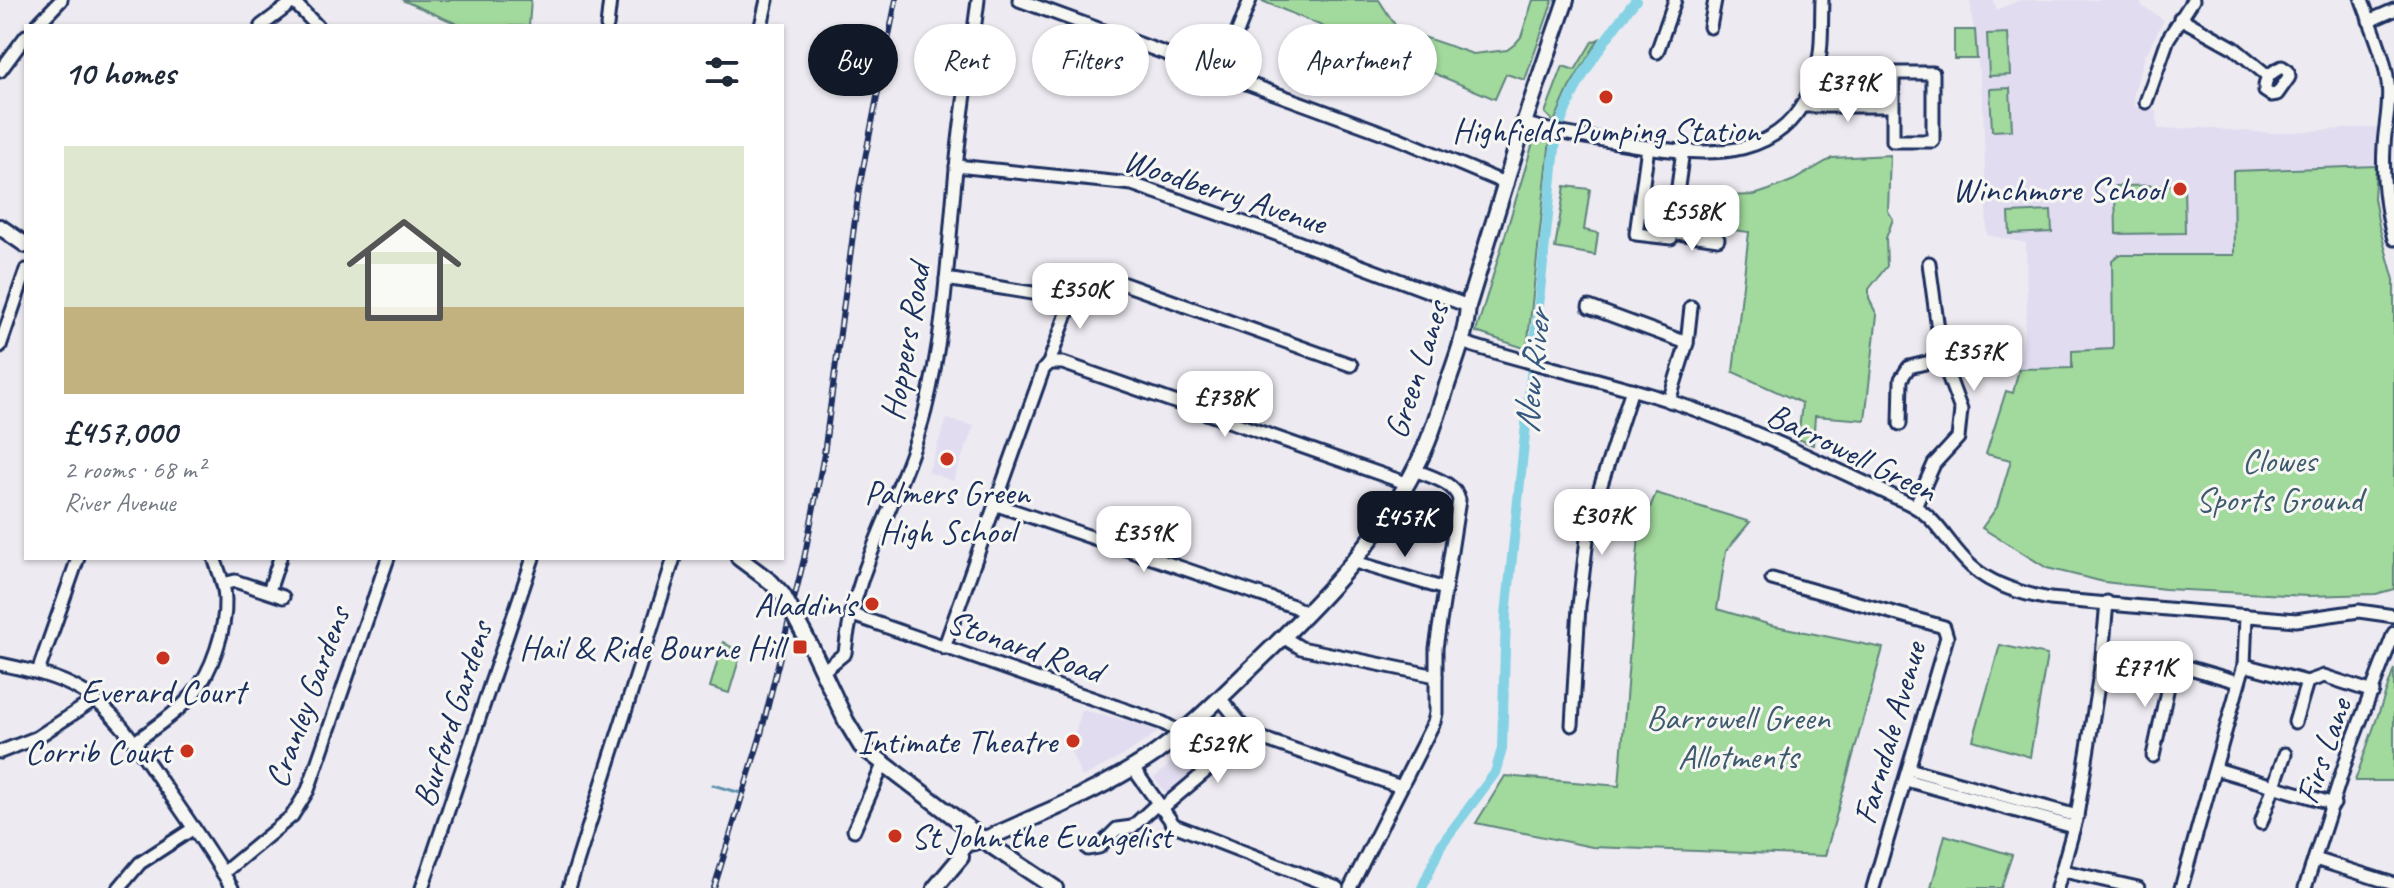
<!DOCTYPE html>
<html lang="en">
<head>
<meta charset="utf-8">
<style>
	:root { --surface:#fff; --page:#f6f6f7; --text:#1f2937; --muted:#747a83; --accent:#111827 }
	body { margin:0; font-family:Caveat,sans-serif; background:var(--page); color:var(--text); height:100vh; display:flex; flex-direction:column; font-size:30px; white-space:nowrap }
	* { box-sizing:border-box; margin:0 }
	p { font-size:26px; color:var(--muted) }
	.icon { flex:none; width:44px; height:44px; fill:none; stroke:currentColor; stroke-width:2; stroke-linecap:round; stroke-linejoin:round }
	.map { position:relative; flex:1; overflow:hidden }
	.sheet { position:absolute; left:24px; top:24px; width:760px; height:536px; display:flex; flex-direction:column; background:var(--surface); border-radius:0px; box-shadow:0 2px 6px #0004 }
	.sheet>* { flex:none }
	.guide { position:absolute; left:808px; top:24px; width:760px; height:72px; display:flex; gap:16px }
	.price { position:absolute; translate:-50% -68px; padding:0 18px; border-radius:16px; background:#fff; color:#222; font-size:26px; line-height:52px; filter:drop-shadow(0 2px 4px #0008) }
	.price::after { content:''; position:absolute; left:50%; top:48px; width:24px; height:18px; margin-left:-12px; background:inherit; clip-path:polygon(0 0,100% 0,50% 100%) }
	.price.active { background:var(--accent); color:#fff }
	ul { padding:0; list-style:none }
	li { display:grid; align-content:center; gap:16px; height:424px; padding:0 40px }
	li span { display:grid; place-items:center; height:248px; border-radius:0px; color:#555 }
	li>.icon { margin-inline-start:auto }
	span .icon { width:144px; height:144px; fill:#fffc; stroke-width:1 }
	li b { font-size:34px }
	h2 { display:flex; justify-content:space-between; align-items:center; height:96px; padding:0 40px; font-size:34px }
	.chip { padding:0 28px; border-radius:36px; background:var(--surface); box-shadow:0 2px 6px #0004; font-size:28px; line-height:72px }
	.chip.active { background:var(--accent); color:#fff }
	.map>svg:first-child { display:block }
	.built { fill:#e2dcf0 }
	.green { fill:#a2d99c; stroke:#5e847d; stroke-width:2 }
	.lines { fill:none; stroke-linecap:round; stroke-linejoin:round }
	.stream { stroke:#5b91ae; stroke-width:3 }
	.canal { stroke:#85d2e4; stroke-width:10 }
	.minor-casing { stroke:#1b2f5e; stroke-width:17 }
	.major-casing { stroke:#1b2f5e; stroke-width:20 }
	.minor { stroke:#f6f6f2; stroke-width:11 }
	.major { stroke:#f6f6f2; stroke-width:14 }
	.rail-casing { stroke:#1b2f5e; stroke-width:6 }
	.rail { stroke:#f6f6f2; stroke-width:3; stroke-dasharray:9; stroke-linecap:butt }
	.major-bridge-casing { stroke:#1b2f5e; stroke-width:20; stroke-linecap:butt }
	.major-bridge { stroke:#f6f6f2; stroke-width:14 }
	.poi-dot { fill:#c8321e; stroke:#f6f6f2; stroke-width:3 }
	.labels { text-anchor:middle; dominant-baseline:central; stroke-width:6; stroke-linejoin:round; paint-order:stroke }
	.poi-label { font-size:34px; fill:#1b2f5e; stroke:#f6f6f2; text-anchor:end }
	.street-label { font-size:34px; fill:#1b2f5e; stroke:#f6f6f2 }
	.park-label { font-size:34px; fill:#3d5a6e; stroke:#f6f6f2 }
	.water-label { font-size:36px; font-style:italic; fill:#365880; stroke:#f6f6f2 }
</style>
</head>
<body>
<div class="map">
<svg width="2394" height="888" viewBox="0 0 2394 888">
	<rect width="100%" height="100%" fill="#edeaf1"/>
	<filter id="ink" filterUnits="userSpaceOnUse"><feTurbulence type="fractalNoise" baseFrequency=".0125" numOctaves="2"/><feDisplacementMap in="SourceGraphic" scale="16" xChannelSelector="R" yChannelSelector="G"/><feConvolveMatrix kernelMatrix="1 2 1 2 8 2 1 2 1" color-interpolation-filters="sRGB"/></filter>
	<g filter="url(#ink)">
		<g class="built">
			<path d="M1970,0H1993L1997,10L2020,0H2140L2142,6L2164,20L2145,56L2134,92L2135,107L2156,110L2158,129L2200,128L2272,133L2379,127L2374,198L2379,226L2394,280V365L2019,369L2027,311L2026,243L1987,235L1983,103Z"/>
			<path d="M947,419L974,426L953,481L928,472Z"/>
			<path d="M1082,710L1137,723L1158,732L1123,756L1082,777L1070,750Z"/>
			<path d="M1225,716L1242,734L1170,798L1154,778Z"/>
		</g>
		<g class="green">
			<path d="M402,0H531L529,26H462Z"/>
			<path d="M1260,0H1379L1397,28L1473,54L1507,50L1515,44L1521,37L1533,0H1553L1525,80L1506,74L1495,99Z"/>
			<path d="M1954,30H1975L1977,59H1954Z"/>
			<path d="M2008,33L2010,75L1989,76L1987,34Z"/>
			<path d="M1599,39L1569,88L1554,122L1545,113L1563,66L1575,70L1592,42Z"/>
			<path d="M2010,88L2012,130L1992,131L1990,89Z"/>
			<path d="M1535,136L1550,139L1527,349L1476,332Z"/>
			<path d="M1890,155L1888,211L1893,219L1886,238L1887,266L1869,289V299L1877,315L1865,420L1815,416L1813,445L1798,439L1802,403L1733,372L1749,232L1725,229L1728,196L1754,195L1769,190L1794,180L1832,158Z"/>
			<path d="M2376,166L2374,198L2379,226L2394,280V589L2376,594L2308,596L2165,589L2104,582L2047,568L1982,528L1997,507L2011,460L1986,454L2006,391L2013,393L2019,369L2072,368V351L2113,349L2112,260L2119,255H2234L2233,171Z"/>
			<path d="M2184,185L2185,233L2116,234L2115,186Z"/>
			<path d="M1565,186L1590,189L1584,230L1598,233L1595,255L1555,248Z"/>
			<path d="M2051,211L2052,232L2010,234L2009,213Z"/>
			<path d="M1656,493L1750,522L1726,551L1717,609L1771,625L1883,648L1825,856L1592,847L1476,823L1505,776L1619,786L1639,534Z"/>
			<path d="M723,642L741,653L729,693L710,687Z"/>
			<path d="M2000,645L2047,655L2030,757L1973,740Z"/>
			<path d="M2394,669V781H2355Z"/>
			<path d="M1945,835L2012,855L2001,888H1931Z"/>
		</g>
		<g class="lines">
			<path class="stream" d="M713,785L741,793"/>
			<path class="canal" d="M1422,888L1441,845L1495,773L1502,749L1506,615L1556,139C1568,90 1605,38 1636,0"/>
			<defs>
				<g id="minor">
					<path d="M292,0L317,26"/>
					<path d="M1019,0L1400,139L1507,184"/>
					<path d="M2362,0C2372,28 2384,54 2388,83C2391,104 2385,125 2384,146C2382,175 2386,211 2394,239"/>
					<path d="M2180,18L2234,48L2268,76"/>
					<path d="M2369,21L2394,10"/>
					<path d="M36,26L61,0"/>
					<path d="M261,26L293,2"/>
					<path d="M607,26L610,0"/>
					<path d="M761,26L767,0"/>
					<path d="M1710,27L1715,0"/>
					<path d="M1657,52L1675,0"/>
					<path d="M2282,67L2288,71L2289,77L2277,94L2271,95L2265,91C2264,78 2271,72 2282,67Z"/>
					<path d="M0,71L26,36"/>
					<rect x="1893" y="73" width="40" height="68"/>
					<path d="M1221,74L1250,0"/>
					<path d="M2146,102L2168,39L2193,0"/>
					<path d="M1803,106H1892"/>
					<path d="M1524,123C1559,135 1597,138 1633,145C1709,157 1790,164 1816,73C1823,50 1821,24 1822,0"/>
					<path d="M1648,147L1636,234L1671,238L1683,150"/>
					<path d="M956,166L1132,184L1268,231L1468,306"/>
					<path d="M1671,232L1718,239"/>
					<path d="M946,279L1057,297"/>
					<path d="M1589,307L1687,343"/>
					<path d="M1461,342C1529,364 1599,378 1667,400C1750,427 1829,466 1908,503C1938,517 1948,546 1972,567C1993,586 2023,594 2050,599L2296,620L2359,611L2394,616"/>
					<path d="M0,346L26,270"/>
					<path d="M1049,363H1063L1406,483"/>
					<path d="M1669,401L1687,343L1691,307"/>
					<path d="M1900,424L1901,379L1909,367L1942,359"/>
					<path d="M997,505L1293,606L1307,614"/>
					<path d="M1915,507L1934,464L1958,438L1961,410L1942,359L1929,263"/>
					<path d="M1355,562L1445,589"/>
					<path d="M1772,579L1944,627L1947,637L1873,888"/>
					<path d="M223,584L235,581L283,597"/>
					<path d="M269,591L280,558"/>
					<path d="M850,614L1163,723L1181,733"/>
					<path d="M1283,637L1301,648L1436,676"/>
					<path d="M944,648L1043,370L1049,363L1078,283L1088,277L1102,276L1351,365"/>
					<path d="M0,664C28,670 57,676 82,691C118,713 140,751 163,784C187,818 211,852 232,888"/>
					<path d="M2244,665L2307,682"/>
					<path d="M2101,667L2190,668L2238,682"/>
					<path d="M38,672L78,558"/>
					<path d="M822,672L845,653C853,568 904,493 925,411C945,332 948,250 956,169C961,113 971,56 978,0"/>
					<path d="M1220,698L1246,730L1258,737L1401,787"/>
					<path d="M2295,722L2307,682L2324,676L2373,692"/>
					<path d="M1572,725L1579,606L1589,522L1632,389"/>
					<path d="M135,742C155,727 177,713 193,694C212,672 226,629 225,600C225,585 219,572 214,558"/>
					<path d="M0,752L36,738L88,704L92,698"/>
					<path d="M2153,756L2172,668"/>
					<path d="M1133,768L1174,825L1337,888"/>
					<path d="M1909,769L2077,816"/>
					<path d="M2216,769L2334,804"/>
					<path d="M1906,780L2074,827"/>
					<path d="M1161,809L1251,733"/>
					<path d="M2261,823L2285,754"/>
					<path d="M854,830L883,765"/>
					<path d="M1088,849L1099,847L1117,829L1132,827L1157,804"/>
					<path d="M2315,859L2394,884"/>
					<path d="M2064,871L2138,888"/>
					<path d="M223,873L292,816L308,790L388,558"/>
					<path d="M119,888L140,863L194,828"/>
					<path d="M422,888L533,558"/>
					<path d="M569,888L674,558"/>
					<path d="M1350,888L1434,722L1436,713V648L1459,500C1455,482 1430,477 1415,470"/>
					<path d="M2057,888L2077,816L2101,667L2107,602"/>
					<path d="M2181,888L2244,665L2246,616"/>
					<path d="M2305,888L2351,745L2394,633"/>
				</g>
				<g id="major">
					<path d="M0,227L26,245"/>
					<path d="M739,558L771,582"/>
					<path d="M812,649L846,721L861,746L996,849L1055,888"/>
					<path d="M935,888L961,857L960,851L967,843C977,845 1030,819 1044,813C1083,796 1121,777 1156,753C1189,729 1218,700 1247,672C1312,610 1375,548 1416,467C1430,441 1439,410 1448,382C1457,357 1466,333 1468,306L1524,123L1566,0"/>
				</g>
			</defs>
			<use href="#minor" class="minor-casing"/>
			<use href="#major" class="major-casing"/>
			<use href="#minor" class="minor"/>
			<use href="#major" class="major"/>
			<defs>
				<path id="rail" d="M714,888L760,738L804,559L824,454L859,189L896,0"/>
			</defs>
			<use href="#rail" class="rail-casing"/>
			<use href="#rail" class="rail"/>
			<defs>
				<path id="major-bridge" d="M771,582L783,595L812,649"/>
			</defs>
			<use href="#major-bridge" class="major-bridge-casing"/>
			<use href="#major-bridge" class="major-bridge"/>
		</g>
	</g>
	<g class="poi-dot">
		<circle cx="1606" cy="97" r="8"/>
		<circle cx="2180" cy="189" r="8"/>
		<circle cx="947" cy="459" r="8"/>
		<circle cx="872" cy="604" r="8"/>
		<rect x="792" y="639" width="16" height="16" rx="4"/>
		<circle cx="163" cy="658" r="8"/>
		<circle cx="1073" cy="741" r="8"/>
		<circle cx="187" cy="751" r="8"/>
		<circle cx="895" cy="836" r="8"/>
	</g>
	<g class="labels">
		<g class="poi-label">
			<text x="1606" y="130" text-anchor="middle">Highfields Pumping Station</text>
			<text x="2164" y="189">Winchmore School</text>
			<text x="947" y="492" text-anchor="middle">Palmers Green<tspan x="947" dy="39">High School</tspan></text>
			<text x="856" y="604">Aladdin's</text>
			<text x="784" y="647">Hail &amp; Ride Bourne Hill</text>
			<text x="163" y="691" text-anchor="middle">Everard Court</text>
			<text x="1057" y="741">Intimate Theatre</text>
			<text x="171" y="751">Corrib Court</text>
			<text x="911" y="836" text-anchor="start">St John the Evangelist</text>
		</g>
		<g class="street-label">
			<text transform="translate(1225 191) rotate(18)">Woodberry Avenue</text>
			<text transform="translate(905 342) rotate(-80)">Hoppers Road</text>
			<text transform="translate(1416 370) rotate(-72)">Green Lanes</text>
			<text transform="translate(1852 452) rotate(26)">Barrowell Green</text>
			<text transform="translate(1025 646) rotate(19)">Stonard Road</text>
			<text transform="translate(307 697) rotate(-70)">Cranley Gardens</text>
			<text transform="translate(452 714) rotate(-72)">Burford Gardens</text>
			<text transform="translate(1889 733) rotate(-74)">Farndale Avenue</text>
			<text transform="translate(2323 751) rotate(-71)">Firs Lane</text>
		</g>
		<g class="park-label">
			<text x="2279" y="460">Clowes<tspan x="2279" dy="39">Sports Ground</tspan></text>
			<text x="1738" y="717">Barrowell Green<tspan x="1738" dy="39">Allotments</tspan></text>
		</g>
		<g class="water-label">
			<text transform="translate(1532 372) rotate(-84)">New River</text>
		</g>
	</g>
</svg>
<b class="price" style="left:1848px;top:124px">£379K</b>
<b class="price" style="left:1692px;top:253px">£558K</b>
<b class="price" style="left:1080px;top:331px">£350K</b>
<b class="price" style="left:1974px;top:393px">£357K</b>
<b class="price" style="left:1225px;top:439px">£738K</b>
<b class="price" style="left:1602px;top:557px">£307K</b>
<b class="price active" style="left:1405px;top:559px">£457K</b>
<b class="price" style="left:1144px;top:574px">£359K</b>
<b class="price" style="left:2145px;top:709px">£771K</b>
<b class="price" style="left:1218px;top:785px">£529K</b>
<div class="guide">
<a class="chip active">Buy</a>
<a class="chip">Rent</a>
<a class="chip">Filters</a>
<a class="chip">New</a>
<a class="chip">Apartment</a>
</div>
<section class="sheet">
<h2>10 homes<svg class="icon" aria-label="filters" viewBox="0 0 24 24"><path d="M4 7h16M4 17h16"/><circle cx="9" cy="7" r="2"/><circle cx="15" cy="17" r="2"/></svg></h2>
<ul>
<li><span style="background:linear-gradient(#dfe7d0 65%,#c2b280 0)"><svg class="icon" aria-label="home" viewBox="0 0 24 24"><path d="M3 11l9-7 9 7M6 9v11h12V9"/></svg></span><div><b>£457,000</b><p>2 rooms · 68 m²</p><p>River Avenue</p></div></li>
</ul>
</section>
</div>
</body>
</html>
